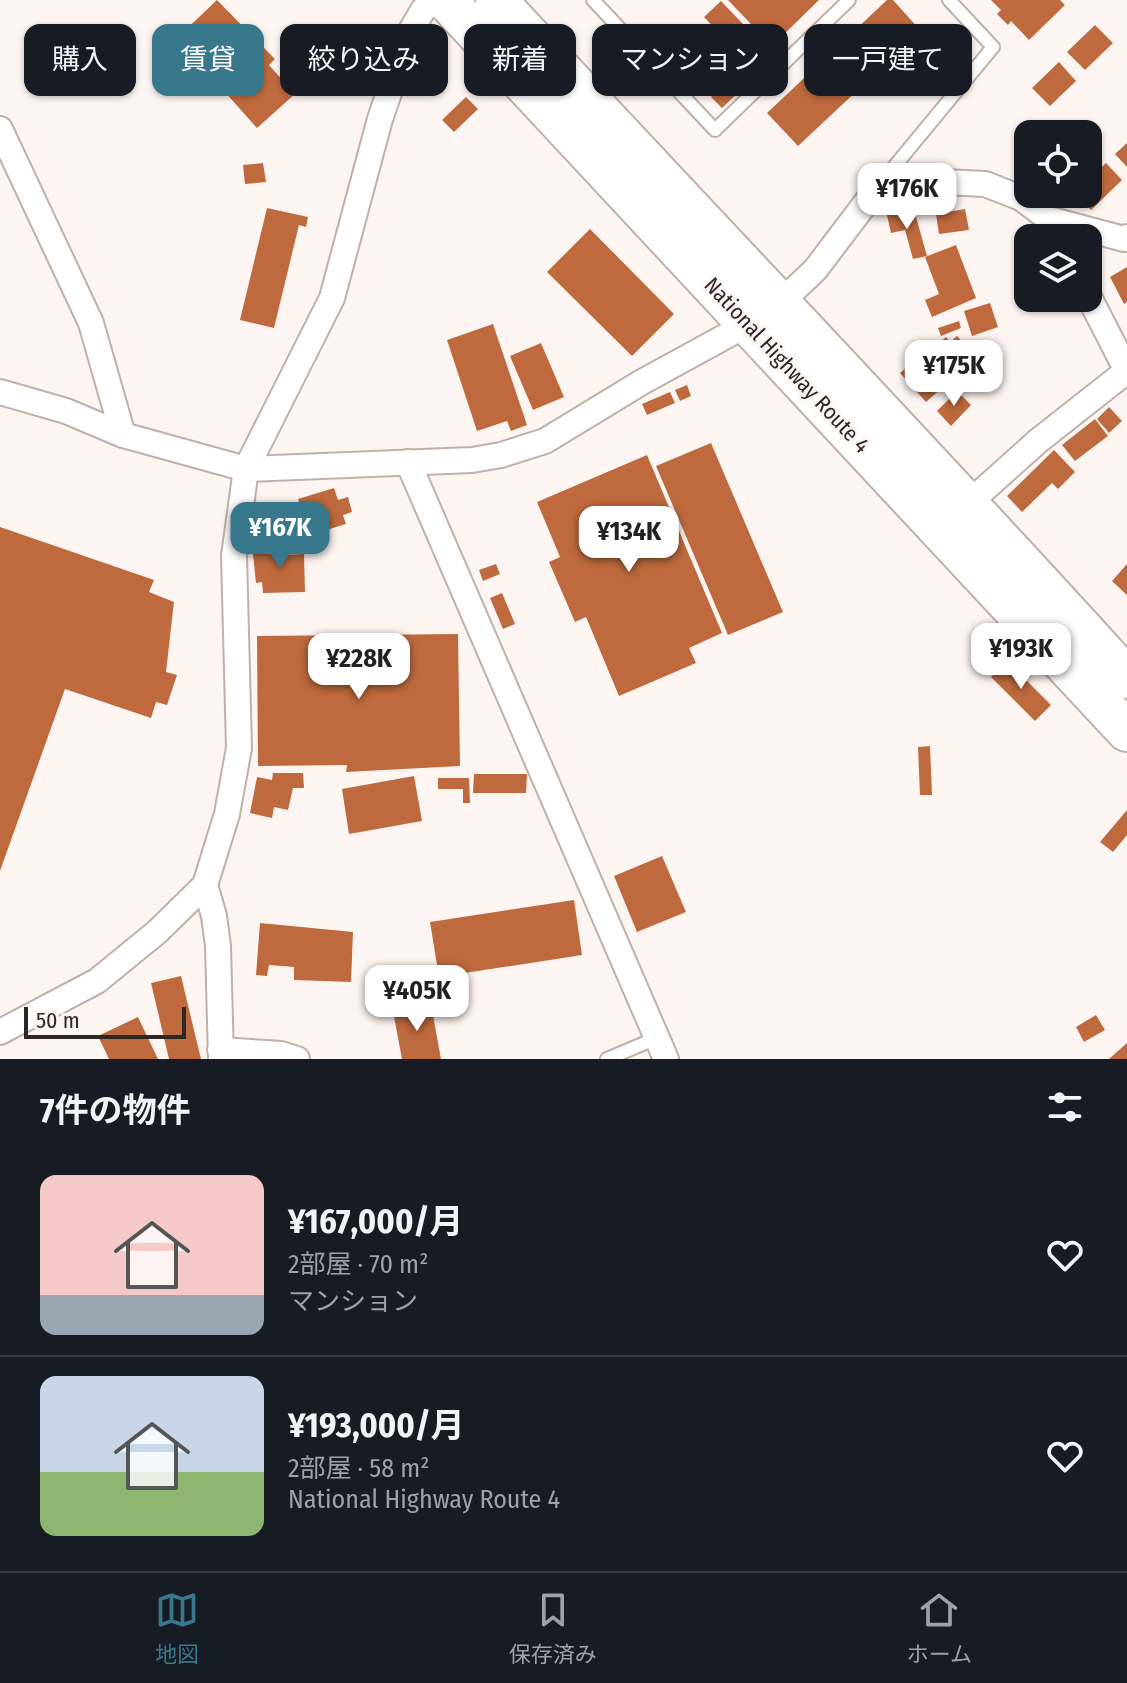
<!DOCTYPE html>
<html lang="ja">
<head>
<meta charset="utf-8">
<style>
	:root { --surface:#171b24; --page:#242831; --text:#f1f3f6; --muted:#9ea1a6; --line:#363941; --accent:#38788c }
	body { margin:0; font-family:"Fira Sans Condensed","Noto Sans JP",sans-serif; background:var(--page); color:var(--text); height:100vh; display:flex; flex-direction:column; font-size:30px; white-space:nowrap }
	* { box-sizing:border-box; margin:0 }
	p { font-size:26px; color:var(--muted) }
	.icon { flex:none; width:44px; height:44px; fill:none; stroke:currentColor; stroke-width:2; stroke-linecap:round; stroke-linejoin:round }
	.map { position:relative; height:1059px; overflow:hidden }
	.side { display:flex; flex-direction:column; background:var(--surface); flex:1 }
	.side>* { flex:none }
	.hud { position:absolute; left:24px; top:24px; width:1080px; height:72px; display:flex; gap:16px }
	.buttons { position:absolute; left:1014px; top:120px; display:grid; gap:16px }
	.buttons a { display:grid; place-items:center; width:88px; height:88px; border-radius:16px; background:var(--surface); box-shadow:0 2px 6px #0004; font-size:40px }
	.scale { position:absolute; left:24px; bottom:20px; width:162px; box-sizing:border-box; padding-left:8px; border:4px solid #2e2724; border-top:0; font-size:22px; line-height:28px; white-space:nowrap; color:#2e2724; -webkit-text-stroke:6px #fdf5f2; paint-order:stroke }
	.price { position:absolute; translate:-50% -68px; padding:0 18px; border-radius:16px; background:#fff; color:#222; font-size:26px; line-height:52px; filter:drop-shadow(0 2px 4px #0008) }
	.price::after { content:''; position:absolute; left:50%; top:48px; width:24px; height:18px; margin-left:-12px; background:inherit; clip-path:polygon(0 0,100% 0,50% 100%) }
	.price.active { background:var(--accent); color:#fff }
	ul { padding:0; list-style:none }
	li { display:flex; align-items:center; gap:24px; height:200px; padding:0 40px }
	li+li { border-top:2px solid var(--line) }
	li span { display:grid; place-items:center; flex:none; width:224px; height:160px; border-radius:16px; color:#555 }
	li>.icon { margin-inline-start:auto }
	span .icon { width:96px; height:96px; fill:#fffc; stroke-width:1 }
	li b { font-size:34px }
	h2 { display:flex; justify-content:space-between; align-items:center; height:96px; padding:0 40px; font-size:34px }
	.tag { padding:0 28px; border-radius:16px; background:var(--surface); box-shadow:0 2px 6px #0004; font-size:28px; line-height:72px }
	.tag.active { background:var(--accent); color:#fff }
	.menu { display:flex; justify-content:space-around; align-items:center; height:112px; border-top:2px solid var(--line); background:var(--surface); font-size:22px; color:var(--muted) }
	.menu a { display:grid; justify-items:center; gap:4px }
	.menu .active { color:var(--accent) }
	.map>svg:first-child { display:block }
	.building { fill:#bf6a3e }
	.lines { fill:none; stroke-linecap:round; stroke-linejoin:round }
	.service-casing { stroke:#c1b0a8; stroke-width:16 }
	.minor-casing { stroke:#c1b0a8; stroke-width:28 }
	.trunk-casing { stroke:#c1b0a8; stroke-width:44 }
	.service { stroke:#fff; stroke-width:12 }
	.minor { stroke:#fff; stroke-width:24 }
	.trunk { stroke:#fff; stroke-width:40 }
	.labels { text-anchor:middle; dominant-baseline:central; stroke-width:6; stroke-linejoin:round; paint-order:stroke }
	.street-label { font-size:22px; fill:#2e2724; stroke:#fdf5f2 }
</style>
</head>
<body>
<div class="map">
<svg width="1127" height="1059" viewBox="0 0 1127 1059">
	<rect width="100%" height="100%" fill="#fdf5f2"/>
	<g class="building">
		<path d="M217,0L275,59L269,65L295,94L257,128L177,38Z"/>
		<path d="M728,0H819L772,46Z"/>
		<path d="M887,0H893L921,31L798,146L767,113Z"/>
		<path d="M991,0H1060L1065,5L1029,40L1011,21L1008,25L997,14L1001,10Z"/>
		<path d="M721,1L765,47L748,64L704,17Z"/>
		<path d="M1095,25L1113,43L1085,70L1067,52Z"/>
		<path d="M697,48L739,92L722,108L711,97L720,89L689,57Z"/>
		<path d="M1059,62L1076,81L1050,106L1032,88Z"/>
		<path d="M466,97L478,109L454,132L442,120Z"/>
		<path d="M1127,143V167L1115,154Z"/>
		<path d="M263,163L266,182L245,184L243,165Z"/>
		<path d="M1106,163L1122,180L1091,210L1076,194H1088V180Z"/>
		<path d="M904,207L907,220L916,217L927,256L913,259L905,230L891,233L886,211Z"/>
		<path d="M267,208L308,217L306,227L299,225L274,328L240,320Z"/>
		<path d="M965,209L969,230L939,234L936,214Z"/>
		<path d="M590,229L674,314L632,356L547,272Z"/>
		<path d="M956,245L976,298L932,317L925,300L939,294L925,257Z"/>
		<path d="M1127,267V302L1124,304L1110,277Z"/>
		<path d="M990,303L998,327L972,336L964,311Z"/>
		<path d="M959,321L961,328L941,336L938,328Z"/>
		<path d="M493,324L527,425L511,431L507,421L477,431L447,340Z"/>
		<path d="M957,336L979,360L958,378L936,354L942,349L938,344L946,337L950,342Z"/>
		<path d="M541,343L564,397L533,410L510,356Z"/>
		<path d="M928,349L954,377L926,402L900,373Z"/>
		<path d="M687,385L691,396L680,401L675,390Z"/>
		<path d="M957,391L971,405L951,426L937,411Z"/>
		<path d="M670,392L675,403L647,415L642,404Z"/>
		<path d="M1109,407L1122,421L1109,433L1097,419Z"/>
		<path d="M1095,419L1108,436L1075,461L1062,445Z"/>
		<path d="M711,443L783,612L728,635L656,466Z"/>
		<path d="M1054,450L1075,472L1058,489L1052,483L1022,512L1007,496Z"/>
		<path d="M647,455L722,633L689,648L696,663L619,696L586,617L575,622L549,562L560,557L537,502Z"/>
		<path d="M334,488L338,500L348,497L352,512L343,515L346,524L310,535L298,499Z"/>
		<path d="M289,506L299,533L277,542L271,527L267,529L263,514Z"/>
		<path d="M0,527L154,580L149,592L174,602L166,672L177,675L167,705L156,702L151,718L65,689L0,871Z"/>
		<path d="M284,543V555L304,554L305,592L263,593L262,582L256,583L253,554L263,553V544Z"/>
		<path d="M496,564L500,574L483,581L479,570Z"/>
		<path d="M1127,564V595L1112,581Z"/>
		<path d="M502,593L515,624L503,629L490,598Z"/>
		<path d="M458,634L460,766L346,772L347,765L258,766L257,636Z"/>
		<path d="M1007,661L1051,705L1035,721L991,677Z"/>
		<path d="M930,746L932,795H920L918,747Z"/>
		<path d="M273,773H303L304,788H293L288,810L274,807L272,818L250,813L257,777L272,780Z"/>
		<path d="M474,774H527L526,793H473Z"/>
		<path d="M414,776L422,821L349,834L342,789Z"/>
		<path d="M438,778H469L470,803H463V789H438Z"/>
		<path d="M1127,810V835L1113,852L1100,842Z"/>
		<path d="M662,856L686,912L637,932L614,876Z"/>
		<path d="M574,900L582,955L439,977L430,922Z"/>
		<path d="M260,923L353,932L351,982L294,980V967L269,965L267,976L256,975Z"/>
		<path d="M181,976L201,1059H169L151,983Z"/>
		<path d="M431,1004L441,1059H402L393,1011Z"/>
		<path d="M1096,1015L1105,1030L1084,1042L1076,1027Z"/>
		<path d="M138,1017L158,1059H109L98,1036Z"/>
		<path d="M1127,1043V1059H1109Z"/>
	</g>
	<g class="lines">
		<defs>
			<g id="service">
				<path d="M593,0L715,130L849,0"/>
				<path d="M884,179L993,47L949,0"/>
				<path d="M607,1059L657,1038"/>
			</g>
			<g id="minor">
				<path d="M0,129L91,323L123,435"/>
				<path d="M0,392L66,411L123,435L246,469L472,460L501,455L545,441L642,382L748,324L779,304L815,270L884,179L985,184L1021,198L1049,219L1124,239L1127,237"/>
				<path d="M408,462L666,1059"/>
				<path d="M969,503L1038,441L1127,371L1088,295"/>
				<path d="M205,885L214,916L218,946L221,1059"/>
				<path d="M0,1032L97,981L157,932L205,885L227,814L239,748L234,556L246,469L332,298L380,119L410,32L423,10L434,0"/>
				<path d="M220,1050L281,1054L297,1059"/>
			</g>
			<g id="trunk">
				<path d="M446,0L1127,731"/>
				<path d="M496,0C706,227 920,449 1127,678"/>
			</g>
		</defs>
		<use href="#service" class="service-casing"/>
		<use href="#minor" class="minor-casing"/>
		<use href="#trunk" class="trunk-casing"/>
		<use href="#service" class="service"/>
		<use href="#minor" class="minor"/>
		<use href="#trunk" class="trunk"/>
	</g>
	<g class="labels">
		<g class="street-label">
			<text transform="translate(787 365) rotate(47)">National Highway Route 4</text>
		</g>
	</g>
</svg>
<div class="buttons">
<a><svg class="icon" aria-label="locate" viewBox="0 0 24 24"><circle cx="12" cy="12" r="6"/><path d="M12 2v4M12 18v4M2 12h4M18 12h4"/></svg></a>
<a><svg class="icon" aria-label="layers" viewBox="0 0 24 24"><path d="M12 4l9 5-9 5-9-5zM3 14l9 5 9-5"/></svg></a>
</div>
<div class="scale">50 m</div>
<b class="price" style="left:907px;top:231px">¥176K</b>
<b class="price" style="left:954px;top:408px">¥175K</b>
<b class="price active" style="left:280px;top:570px">¥167K</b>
<b class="price" style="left:629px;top:574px">¥134K</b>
<b class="price" style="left:1021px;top:691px">¥193K</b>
<b class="price" style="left:359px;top:701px">¥228K</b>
<b class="price" style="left:417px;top:1033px">¥405K</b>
<div class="hud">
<a class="tag">購入</a>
<a class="tag active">賃貸</a>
<a class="tag">絞り込み</a>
<a class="tag">新着</a>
<a class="tag">マンション</a>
<a class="tag">一戸建て</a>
</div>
</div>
<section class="side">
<h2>7件の物件<svg class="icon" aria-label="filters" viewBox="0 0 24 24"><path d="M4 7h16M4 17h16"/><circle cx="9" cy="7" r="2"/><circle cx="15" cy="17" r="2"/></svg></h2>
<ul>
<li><span style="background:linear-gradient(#f6c9c9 75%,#9aa5b1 0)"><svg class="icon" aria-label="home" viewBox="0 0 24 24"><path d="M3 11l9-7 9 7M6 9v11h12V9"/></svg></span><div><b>¥167,000/月</b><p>2部屋 · 70 m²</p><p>マンション</p></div><svg class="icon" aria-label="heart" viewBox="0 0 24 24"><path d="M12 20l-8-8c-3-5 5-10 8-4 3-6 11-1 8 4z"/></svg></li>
<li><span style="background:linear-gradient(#c9d6e8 60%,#8fb573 0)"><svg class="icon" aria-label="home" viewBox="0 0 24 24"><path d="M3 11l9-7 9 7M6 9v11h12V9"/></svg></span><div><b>¥193,000/月</b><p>2部屋 · 58 m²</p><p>National Highway Route 4</p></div><svg class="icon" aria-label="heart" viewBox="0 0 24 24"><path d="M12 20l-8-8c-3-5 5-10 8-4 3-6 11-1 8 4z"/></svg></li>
</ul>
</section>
<nav class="menu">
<a class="active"><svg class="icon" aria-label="map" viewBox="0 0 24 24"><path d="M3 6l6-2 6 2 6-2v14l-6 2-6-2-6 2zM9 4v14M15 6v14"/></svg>地図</a>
<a><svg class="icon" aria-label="saved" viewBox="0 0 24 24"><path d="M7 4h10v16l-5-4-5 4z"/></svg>保存済み</a>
<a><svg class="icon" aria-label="home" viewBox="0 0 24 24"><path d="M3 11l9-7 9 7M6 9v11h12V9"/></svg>ホーム</a>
</nav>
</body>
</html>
